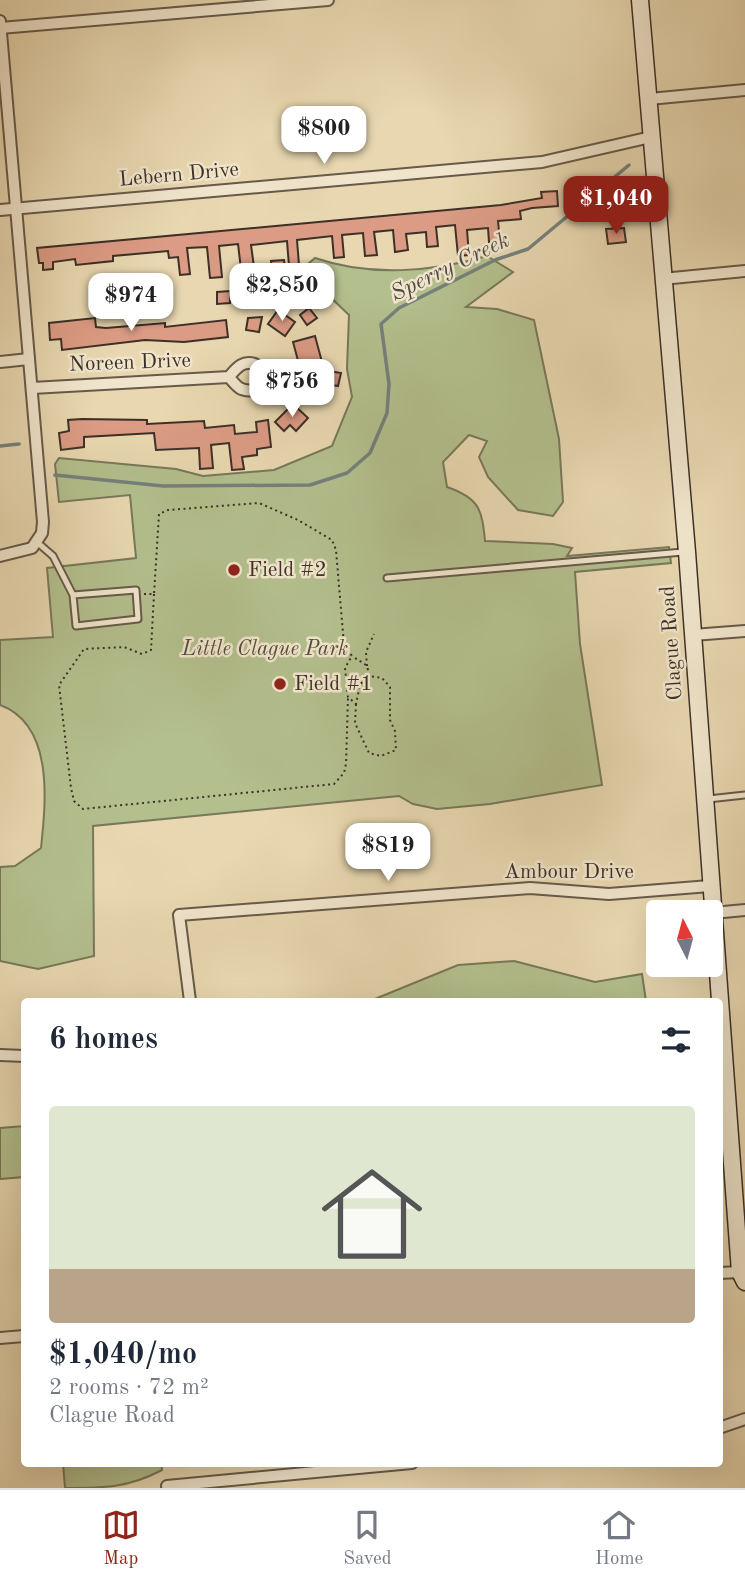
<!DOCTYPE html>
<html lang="en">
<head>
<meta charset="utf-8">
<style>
	:root { --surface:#fff; --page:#f2f2f3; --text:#1f2937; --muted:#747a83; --line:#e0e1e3; --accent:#8f2418 }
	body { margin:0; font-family:"Old Standard TT",serif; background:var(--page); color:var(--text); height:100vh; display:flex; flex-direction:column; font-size:26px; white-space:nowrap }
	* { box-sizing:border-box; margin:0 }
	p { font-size:23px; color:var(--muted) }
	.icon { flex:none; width:38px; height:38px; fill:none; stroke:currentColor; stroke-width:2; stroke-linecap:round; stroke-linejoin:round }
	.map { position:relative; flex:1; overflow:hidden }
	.drawer { position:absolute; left:21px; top:998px; width:702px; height:469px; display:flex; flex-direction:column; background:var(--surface); border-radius:7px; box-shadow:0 7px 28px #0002 }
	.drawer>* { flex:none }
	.needle { width:46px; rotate:354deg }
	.fabs { position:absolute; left:646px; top:900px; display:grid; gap:14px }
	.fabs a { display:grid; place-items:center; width:77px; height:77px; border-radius:7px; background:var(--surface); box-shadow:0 7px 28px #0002; font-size:35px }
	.price { position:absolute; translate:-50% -60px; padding:0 16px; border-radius:14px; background:#fff; color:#222; font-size:23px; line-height:46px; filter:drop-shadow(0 2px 4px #0008) }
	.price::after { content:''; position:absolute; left:50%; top:42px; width:21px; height:16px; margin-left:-10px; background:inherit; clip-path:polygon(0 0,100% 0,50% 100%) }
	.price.on { background:var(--accent); color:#fff }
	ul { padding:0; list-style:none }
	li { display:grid; align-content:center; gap:14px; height:371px; padding:0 28px }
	li span { display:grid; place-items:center; height:217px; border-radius:7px; color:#555 }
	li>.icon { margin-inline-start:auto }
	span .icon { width:126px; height:126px; fill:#fffc; stroke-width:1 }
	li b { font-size:30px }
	h2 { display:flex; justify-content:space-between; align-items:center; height:84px; padding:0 28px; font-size:30px }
	.dock { display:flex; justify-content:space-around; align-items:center; height:98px; border-top:2px solid var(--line); background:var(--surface); font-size:19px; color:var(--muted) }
	.dock a { display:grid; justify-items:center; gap:4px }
	.dock .on { color:var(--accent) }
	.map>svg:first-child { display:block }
	.green { fill:#b3bf8d; stroke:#78785a; stroke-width:2 }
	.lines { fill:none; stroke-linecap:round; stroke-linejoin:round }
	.stream { stroke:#74817c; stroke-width:3.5 }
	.building { fill:#db9b84; stroke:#3c3027; stroke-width:2 }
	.service-casing { stroke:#675a49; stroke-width:9 }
	.minor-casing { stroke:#675a49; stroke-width:14 }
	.secondary-casing { stroke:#3c3027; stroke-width:19 }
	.path { stroke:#3c3027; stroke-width:2; stroke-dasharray:2 3.5; stroke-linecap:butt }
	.service { stroke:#f0e5cc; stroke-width:5 }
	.minor { stroke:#f0e5cc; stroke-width:10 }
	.secondary { stroke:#f0e5cc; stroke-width:16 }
	.poi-dot { fill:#8f2418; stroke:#f0e5cc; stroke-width:2.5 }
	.labels { text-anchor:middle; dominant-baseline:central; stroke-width:5; stroke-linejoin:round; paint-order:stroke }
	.street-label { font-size:21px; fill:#3c3027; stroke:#f0e5cc }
	.poi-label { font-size:21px; fill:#3c3027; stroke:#f0e5cc; text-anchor:start }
	.park-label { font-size:21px; font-style:italic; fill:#544d3b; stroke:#f0e5cc }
	.water-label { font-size:23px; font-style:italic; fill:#4f4b43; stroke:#f0e5cc }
</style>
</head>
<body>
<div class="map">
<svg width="745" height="1488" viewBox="0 0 745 1488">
	<rect width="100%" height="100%" fill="#e8d7b0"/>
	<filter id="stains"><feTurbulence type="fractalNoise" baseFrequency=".00286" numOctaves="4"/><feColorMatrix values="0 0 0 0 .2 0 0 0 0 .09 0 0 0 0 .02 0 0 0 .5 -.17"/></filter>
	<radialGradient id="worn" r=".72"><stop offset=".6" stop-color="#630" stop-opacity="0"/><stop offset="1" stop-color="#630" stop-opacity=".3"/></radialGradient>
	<g class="green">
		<path d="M487,256L513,272L466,307L497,309L534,320L559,439L563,502L553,516L518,510L488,477L479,457L487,441L469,435L443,462L447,487C479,498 482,509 485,541L553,544L572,548L567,556L669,547L671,563L575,572L580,644L602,785L490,804L437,809L413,804L399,796L93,826L94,956L38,969L0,961V867L15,866L41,848C46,801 54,725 0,705V640L53,637L47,568L136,558L130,495L59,502L55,464L59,458L176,469L203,476L274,470L332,446L352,397L347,369L349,315L326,293L306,303L282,307L281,287L315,258C370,277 432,272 487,256Z"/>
		<path d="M514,961L595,982L642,974L646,1001H370L458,965Z"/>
		<path d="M24,1126V1177L0,1179V1128Z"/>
		<path d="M63,1463H161L162,1470C128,1488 104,1488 65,1488Z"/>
	</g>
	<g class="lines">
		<g class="stream">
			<path d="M0,446L19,444"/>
			<path d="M55,475L163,486L310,485L347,473L370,453L387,413L389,384L381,324L399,308L495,260L528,249L629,165"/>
		</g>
	</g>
	<g class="building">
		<path d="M557,191L558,206L532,208L520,211L521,219L498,221L500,242H489L488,228L467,230L469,255L458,256L455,225L436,227L438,246L427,247L426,232L406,234L408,250L395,252L393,230L374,232L377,255L365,256L363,233L342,235L344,257L334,258L332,236L297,240L299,265L289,266L287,241L251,245L254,267L241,269L238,244L219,246L222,277L210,278L207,247L187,248L190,274L180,275L178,257L169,258L168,251L113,256V261L76,265L75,259L53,262V269L43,270V263H39L37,248L501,205L542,198L541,192Z"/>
		<path d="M624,228L626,242L608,244L606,229Z"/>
		<path d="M284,260L286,273L273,275L271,261Z"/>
		<path d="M160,274L167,305L154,307L148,275Z"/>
		<path d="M230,291V303L217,304V292Z"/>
		<path d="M309,308L317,318L307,325L300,315Z"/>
		<path d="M278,310L295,322L285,336L268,324Z"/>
		<path d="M262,317L259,332L246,330L248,318Z"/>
		<path d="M95,318L96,327L106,328L165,323V327L226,320L228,337L184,342L145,340L62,350L61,339L50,340L49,323Z"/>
		<path d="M315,336L322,362L300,368L293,342Z"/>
		<path d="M329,371L341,373L338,386L326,384Z"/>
		<path d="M299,378L317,381L312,403L295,399Z"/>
		<path d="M293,404L308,418L296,431L290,425L284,431L275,422Z"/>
		<path d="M82,419L147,420V424L204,421L205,428L234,425L235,434L257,432L256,422L268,420L271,447L257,449V455L242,457L244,469L232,470L229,443L211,445L213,468L200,469L199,448L156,450L154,433L84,437V447L61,450L59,433L69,431L68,420Z"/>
	</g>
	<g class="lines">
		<defs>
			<g id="service">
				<path d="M38,543L53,556L73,595L136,590L138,619L76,626L73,595"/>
				<path d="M387,578L683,552"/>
				<path d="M708,799L745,795"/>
			</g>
			<g id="minor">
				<path d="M0,21L43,522L42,533L32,548L0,556"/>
				<path d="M0,28L328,0"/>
				<path d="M649,99L745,90"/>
				<path d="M0,210L542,162L651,137"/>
				<path d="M662,279L745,271"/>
				<path d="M0,362L29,359"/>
				<path d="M32,388L229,377C237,367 244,359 257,365L262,378L254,390C241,392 237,387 229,377"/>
				<path d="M693,635L745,631"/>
				<path d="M713,913L745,910"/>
				<path d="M190,1001L179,915L530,888L609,894L710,886"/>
				<path d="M0,1055L24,1056"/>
				<path d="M719,1273L740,1272"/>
				<path d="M0,1338L24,1336"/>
				<path d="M719,1428L745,1419"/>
				<path d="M167,1486L412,1463"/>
			</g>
			<path id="secondary" d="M640,0L687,552L740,1272L745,1282"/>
		</defs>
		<use href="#service" class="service-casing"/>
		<use href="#minor" class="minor-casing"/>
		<use href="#secondary" class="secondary-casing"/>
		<g class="path">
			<path d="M144,594H154L159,514L168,510L259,503L298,520L332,540L336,550L344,645L352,656L345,668L348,697L356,704L360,685L369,672L366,665L352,656"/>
			<path d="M154,594L151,650L142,654L124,647L84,649L59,685L71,788L74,801L83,809L334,784L344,773L346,764L348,697"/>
			<path d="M367,666L366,652L374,634"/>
			<path d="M356,704L355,723L369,753L381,756L396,750L395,731L390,720V687L382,678L369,676"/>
		</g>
		<use href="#service" class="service"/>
		<use href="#minor" class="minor"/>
		<use href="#secondary" class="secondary"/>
	</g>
	<g class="poi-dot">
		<circle cx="234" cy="570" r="7"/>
		<circle cx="280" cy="684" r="7"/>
	</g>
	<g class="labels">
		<g class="street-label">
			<text transform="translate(179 175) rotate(-5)">Lebern Drive</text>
			<text transform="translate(130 363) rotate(-2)">Noreen Drive</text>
			<text transform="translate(672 643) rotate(-94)">Clague Road</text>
			<text x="569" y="872">Ambour Drive</text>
		</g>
		<g class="poi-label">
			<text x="248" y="570">Field #2</text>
			<text x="294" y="684">Field #1</text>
		</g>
		<g class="park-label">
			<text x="265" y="649">Little Clague Park</text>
		</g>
		<g class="water-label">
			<text transform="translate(450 267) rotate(-26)">Sperry Creek</text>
		</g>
	</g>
	<rect width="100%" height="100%" filter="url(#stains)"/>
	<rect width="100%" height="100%" fill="url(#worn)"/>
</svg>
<div class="fabs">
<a><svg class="needle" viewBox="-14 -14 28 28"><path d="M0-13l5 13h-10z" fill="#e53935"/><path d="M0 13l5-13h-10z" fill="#747a83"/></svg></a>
</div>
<b class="price" style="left:324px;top:166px">$800</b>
<b class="price on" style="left:616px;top:236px">$1,040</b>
<b class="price" style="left:282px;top:323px">$2,850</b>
<b class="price" style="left:131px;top:333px">$974</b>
<b class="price" style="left:292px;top:419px">$756</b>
<b class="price" style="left:388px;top:883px">$819</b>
<section class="drawer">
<h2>6 homes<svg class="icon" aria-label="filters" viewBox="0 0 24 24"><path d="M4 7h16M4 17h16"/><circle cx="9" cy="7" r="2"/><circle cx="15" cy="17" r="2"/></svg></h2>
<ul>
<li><span style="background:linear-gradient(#dfe7d0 75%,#b9a48a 0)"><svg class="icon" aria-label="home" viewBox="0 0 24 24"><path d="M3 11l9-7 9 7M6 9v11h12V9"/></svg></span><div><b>$1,040/mo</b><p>2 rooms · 72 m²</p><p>Clague Road</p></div></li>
</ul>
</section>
</div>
<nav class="dock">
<a class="on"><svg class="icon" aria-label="map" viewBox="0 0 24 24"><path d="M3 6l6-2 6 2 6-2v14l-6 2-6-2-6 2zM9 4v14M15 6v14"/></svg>Map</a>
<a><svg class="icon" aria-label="saved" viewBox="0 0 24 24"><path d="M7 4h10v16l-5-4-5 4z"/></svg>Saved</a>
<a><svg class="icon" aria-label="home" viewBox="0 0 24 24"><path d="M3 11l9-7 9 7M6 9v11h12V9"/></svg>Home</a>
</nav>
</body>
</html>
